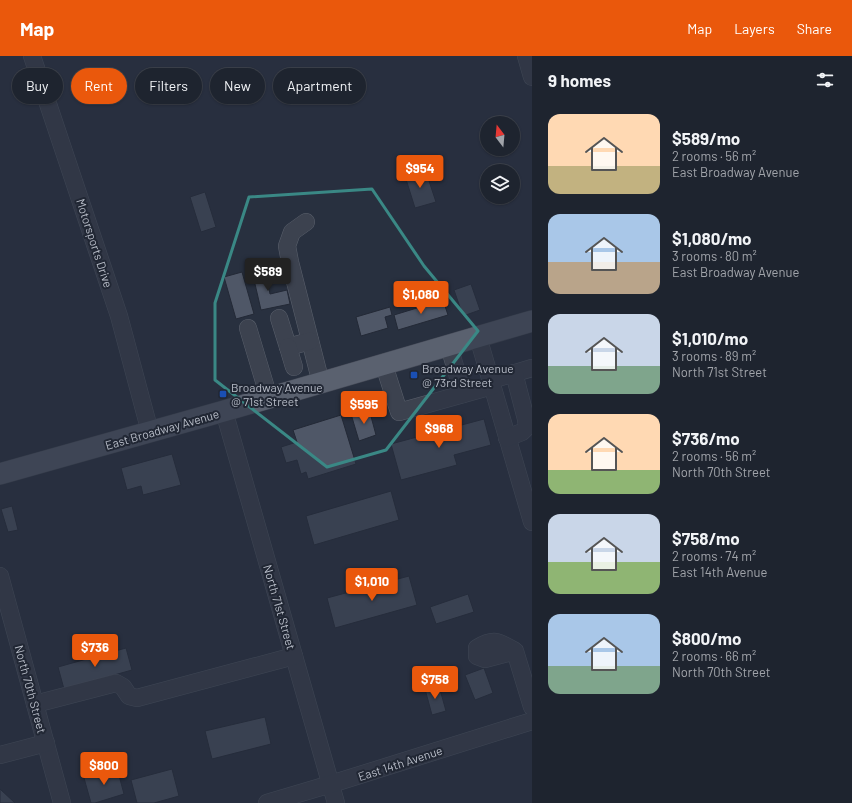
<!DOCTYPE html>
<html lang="en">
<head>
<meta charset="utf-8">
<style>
	:root { --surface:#1e242f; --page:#2b303b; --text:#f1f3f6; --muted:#a1a4aa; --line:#3c414b; --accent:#ea580c }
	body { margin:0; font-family:Barlow,sans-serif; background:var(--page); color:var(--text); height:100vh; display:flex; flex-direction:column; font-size:15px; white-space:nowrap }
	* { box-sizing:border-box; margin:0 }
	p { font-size:13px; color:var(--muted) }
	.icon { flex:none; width:22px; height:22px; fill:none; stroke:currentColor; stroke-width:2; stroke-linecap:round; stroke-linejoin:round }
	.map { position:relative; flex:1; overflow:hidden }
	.drawer { display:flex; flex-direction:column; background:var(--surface); width:320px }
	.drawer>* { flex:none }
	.hud { position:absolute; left:12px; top:12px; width:380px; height:36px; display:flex; gap:8px }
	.needle { width:26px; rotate:344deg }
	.tools { position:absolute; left:480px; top:60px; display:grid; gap:8px }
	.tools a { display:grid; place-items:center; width:40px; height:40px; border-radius:50%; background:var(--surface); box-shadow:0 1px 3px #0004,0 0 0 1px var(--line); font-size:20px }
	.price { position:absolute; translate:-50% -34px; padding:0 9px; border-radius:4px; background:var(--accent); color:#fff; font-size:13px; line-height:26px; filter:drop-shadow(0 1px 2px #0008) }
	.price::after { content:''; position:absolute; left:50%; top:24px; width:12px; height:9px; margin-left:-6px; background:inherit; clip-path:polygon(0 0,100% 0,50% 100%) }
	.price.on { background:#222; color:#fff }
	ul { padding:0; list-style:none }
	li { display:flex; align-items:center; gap:12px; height:100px; padding:0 16px }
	li span { display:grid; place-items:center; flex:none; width:112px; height:80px; border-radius:12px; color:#555 }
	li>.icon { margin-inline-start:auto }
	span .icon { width:48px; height:48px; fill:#fffc; stroke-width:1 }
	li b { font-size:17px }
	h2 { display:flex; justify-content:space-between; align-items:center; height:48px; padding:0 16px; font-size:17px }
	.chip { padding:0 14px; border-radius:18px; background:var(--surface); box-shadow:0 1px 3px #0004,0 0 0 1px var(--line); font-size:14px; line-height:36px }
	.chip.on { background:var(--accent); color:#fff }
	header { display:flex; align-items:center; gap:24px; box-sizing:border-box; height:56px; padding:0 20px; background:var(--accent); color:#fff }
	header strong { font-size:19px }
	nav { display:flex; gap:22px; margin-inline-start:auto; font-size:14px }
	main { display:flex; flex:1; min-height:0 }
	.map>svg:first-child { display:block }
	.building { fill:#4f5767; stroke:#232936 }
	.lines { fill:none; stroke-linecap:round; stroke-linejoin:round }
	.minor-casing { stroke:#5a606c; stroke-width:18 }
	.major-casing { stroke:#464b58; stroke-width:22 }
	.minor { stroke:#3c424f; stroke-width:17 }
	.major { stroke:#5a616f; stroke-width:21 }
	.marked { fill:none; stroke:#3a8885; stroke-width:3; stroke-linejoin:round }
	.transit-dot { fill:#1a4fb4; stroke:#212734; stroke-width:1.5 }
	.labels { text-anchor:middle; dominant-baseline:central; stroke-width:4; stroke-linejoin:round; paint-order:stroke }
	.street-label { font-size:12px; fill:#b9bec9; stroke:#212734 }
	.poi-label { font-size:12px; fill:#b9bec9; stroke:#212734; text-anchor:start }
</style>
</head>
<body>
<header>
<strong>Map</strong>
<nav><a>Map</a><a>Layers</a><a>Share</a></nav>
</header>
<main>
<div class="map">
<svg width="532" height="747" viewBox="0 0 532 747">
	<rect width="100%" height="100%" fill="#28303f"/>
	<g class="building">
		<path d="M425,113L436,146L415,152L405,120Z"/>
		<path d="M205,136L216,171L201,176L190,141Z"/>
		<path d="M265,212L270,238L287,234L290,248L261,254L252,215Z"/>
		<path d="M242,216L254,258L236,263L224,221Z"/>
		<path d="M471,228L480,254L463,260L454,234Z"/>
		<path d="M443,244L448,259L398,274L394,259Z"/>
		<path d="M390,251L392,259L385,261L388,272L361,280L356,261Z"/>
		<path d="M369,353L376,379L359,385L351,358Z"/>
		<path d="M341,359L356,408L308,423L306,416L301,418L297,404L286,407L281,391L297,386L293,374Z"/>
		<path d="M484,363L491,389L454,399L457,409L401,424L391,388Z"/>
		<path d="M172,398L181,429L143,439L141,430L127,434L121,412Z"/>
		<path d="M391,435L399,464L314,489L306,460Z"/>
		<path d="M12,450L18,474L8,476L1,453Z"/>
		<path d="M409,520L417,549L335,572L327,542Z"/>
		<path d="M468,538L474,556L436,568L430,551Z"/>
		<path d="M126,592L132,614L64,633L58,611Z"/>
		<path d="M484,612L493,637L475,644L465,619Z"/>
		<path d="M439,630L446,655L432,659L425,633Z"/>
		<path d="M265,661L271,688L212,703L205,675Z"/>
		<path d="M117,712L124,738L95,747H91L84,722Z"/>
		<path d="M172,713L179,740L154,747H137L131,724Z"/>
		<path d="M0,733L15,747H0Z"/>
	</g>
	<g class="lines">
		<defs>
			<g id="minor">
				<path d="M32,0L119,260L150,376"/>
				<path d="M526,0L532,21"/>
				<path d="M306,166L292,176L287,190L290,206L321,327"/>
				<path d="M279,262L288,291L310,285"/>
				<path d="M248,272L269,342"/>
				<path d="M478,281L532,466"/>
				<path d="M449,290L463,338"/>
				<path d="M288,291L294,311"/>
				<path d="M384,309L399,356L492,330"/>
				<path d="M491,324L532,312"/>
				<path d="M224,355L336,747"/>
				<path d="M507,382L522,376L527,371L526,363L514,317"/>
				<path d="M0,520L62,747"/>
				<path d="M515,595L485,603L477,600V592C494,582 498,585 515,595L532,651"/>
				<path d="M35,648L116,627L123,631L129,640L137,642L294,600"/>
				<path d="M0,699L46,687"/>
				<path d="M267,747L331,728L532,665"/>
			</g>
			<path id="major" d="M0,418L224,355L532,265"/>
		</defs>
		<use href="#minor" class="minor-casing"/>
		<use href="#major" class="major-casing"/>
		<use href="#minor" class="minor"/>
		<use href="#major" class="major"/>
	</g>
	<path d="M0 0H532V747H0ZM372,133L424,210L478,275L386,394L327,411L215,324V247L249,141Z" fill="#28303f" fill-opacity=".55" fill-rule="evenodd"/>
	<path class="marked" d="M372,133L424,210L478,275L386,394L327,411L215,324V247L249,141Z"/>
	<g class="transit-dot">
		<rect x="410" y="315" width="8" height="8" rx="2"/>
		<rect x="219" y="334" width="8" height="8" rx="2"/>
	</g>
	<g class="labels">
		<g class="street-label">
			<text transform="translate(95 187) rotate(72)">Motorsports Drive</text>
			<text transform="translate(162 373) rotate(-16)">East Broadway Avenue</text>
			<text transform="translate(280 551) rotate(74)">North 71st Street</text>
			<text transform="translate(31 633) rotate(75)">North 70th Street</text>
			<text transform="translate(400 707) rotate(-18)">East 14th Avenue</text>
		</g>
		<g class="poi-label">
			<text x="422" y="312">Broadway Avenue<tspan x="422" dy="14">@ 73rd Street</tspan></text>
			<text x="231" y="331">Broadway Avenue<tspan x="231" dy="14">@ 71st Street</tspan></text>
		</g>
	</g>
</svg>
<div class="tools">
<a><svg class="needle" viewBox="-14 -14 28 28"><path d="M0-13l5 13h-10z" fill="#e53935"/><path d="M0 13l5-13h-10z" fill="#a1a4aa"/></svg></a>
<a><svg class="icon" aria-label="layers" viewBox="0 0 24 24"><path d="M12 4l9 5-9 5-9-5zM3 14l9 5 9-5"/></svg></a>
</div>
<b class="price" style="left:420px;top:133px">$954</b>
<b class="price on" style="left:268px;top:236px">$589</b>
<b class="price" style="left:421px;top:259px">$1,080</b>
<b class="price" style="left:364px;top:369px">$595</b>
<b class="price" style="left:439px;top:393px">$968</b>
<b class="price" style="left:372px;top:546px">$1,010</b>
<b class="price" style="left:95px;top:612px">$736</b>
<b class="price" style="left:435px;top:644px">$758</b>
<b class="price" style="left:104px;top:730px">$800</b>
<div class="hud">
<a class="chip">Buy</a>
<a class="chip on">Rent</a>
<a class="chip">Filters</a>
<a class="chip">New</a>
<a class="chip">Apartment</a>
</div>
</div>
<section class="drawer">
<h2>9 homes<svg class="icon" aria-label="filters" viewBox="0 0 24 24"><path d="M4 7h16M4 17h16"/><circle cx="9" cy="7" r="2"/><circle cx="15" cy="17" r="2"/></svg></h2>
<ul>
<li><span style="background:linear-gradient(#ffd9b3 65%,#c2b280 0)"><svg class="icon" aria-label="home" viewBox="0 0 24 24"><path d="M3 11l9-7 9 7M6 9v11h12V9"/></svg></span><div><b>$589/mo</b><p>2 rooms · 56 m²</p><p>East Broadway Avenue</p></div></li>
<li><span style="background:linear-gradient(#a9c7e8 60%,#b9a48a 0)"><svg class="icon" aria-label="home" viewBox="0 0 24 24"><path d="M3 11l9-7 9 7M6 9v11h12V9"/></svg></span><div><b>$1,080/mo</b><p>3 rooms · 80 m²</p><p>East Broadway Avenue</p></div></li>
<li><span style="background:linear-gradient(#c9d6e8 65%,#7fa58c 0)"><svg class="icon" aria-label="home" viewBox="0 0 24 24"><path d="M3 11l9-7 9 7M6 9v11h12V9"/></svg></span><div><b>$1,010/mo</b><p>3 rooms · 89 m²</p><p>North 71st Street</p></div></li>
<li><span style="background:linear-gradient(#ffd9b3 70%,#8fb573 0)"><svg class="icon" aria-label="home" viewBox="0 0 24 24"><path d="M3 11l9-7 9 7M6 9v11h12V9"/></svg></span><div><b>$736/mo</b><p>2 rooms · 56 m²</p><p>North 70th Street</p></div></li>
<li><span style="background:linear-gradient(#c9d6e8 60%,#8fb573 0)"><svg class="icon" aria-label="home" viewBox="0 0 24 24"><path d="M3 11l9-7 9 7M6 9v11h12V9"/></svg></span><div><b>$758/mo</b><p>2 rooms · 74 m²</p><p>East 14th Avenue</p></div></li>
<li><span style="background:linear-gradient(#a9c7e8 65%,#7fa58c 0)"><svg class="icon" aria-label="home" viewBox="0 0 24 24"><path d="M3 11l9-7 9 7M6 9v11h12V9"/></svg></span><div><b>$800/mo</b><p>2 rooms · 66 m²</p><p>North 70th Street</p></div></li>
</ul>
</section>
</main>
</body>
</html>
